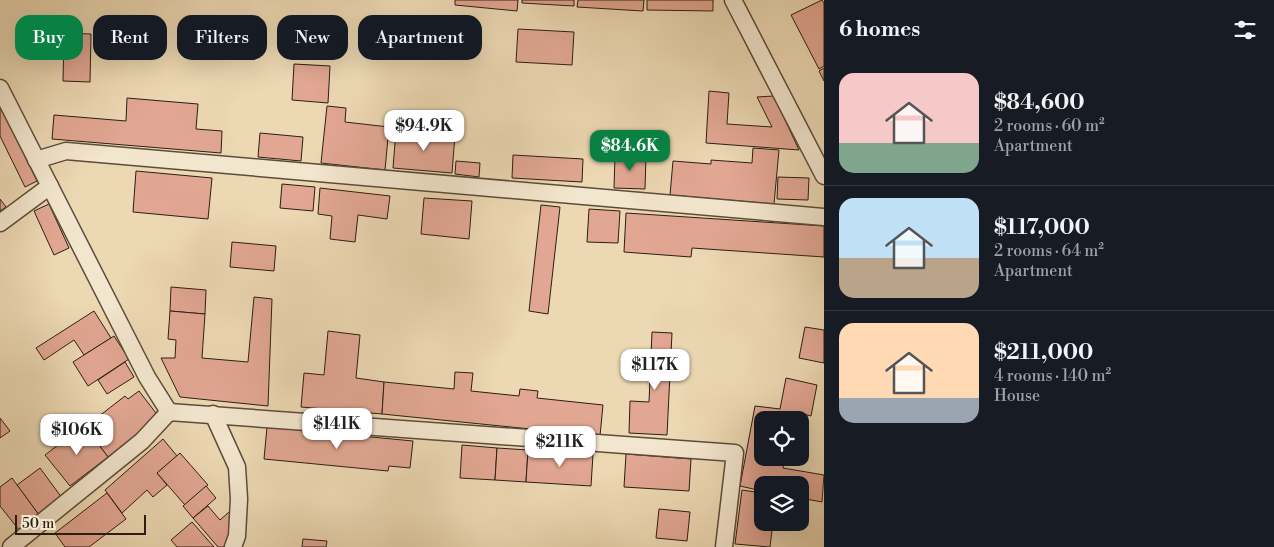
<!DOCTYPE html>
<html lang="en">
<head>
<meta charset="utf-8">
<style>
	:root { --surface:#171b24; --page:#242831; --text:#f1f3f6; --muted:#9ea1a6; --line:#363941; --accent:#0b8043 }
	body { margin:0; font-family:"Libre Bodoni",serif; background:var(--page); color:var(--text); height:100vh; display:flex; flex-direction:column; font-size:19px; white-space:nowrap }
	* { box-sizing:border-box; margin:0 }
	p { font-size:16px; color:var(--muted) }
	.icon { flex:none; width:28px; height:28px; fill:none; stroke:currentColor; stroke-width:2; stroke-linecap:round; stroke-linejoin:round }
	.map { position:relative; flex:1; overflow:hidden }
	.drawer { display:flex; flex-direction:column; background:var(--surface); width:450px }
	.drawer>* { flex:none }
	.guide { position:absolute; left:15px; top:15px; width:475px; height:45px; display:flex; gap:10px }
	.buttons { position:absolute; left:754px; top:411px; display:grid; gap:10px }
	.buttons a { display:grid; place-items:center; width:55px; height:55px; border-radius:10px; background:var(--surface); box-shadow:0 5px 20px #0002; font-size:25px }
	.scale { position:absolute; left:15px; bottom:12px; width:131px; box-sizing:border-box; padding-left:5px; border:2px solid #2c1e13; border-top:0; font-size:14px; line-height:18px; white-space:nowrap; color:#2c1e13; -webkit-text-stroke:4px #f3e6ce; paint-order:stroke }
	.price { position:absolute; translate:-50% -42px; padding:0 11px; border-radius:10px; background:#fff; color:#222; font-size:16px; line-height:32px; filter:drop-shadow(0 1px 2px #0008) }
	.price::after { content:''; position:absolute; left:50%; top:30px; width:15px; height:11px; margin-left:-8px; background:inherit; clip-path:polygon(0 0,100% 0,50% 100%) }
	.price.current { background:var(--accent); color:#fff }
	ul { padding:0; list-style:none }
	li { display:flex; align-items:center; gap:15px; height:125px; padding:0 15px }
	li+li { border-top:1px solid var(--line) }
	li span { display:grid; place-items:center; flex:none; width:140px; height:100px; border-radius:15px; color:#555 }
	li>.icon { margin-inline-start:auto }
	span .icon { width:60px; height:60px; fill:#fffc; stroke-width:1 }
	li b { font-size:21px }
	h2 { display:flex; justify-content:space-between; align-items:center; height:60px; padding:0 15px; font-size:21px }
	.pill { padding:0 18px; border-radius:15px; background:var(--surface); box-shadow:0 5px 20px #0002; font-size:18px; line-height:45px }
	.pill.current { background:var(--accent); color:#fff }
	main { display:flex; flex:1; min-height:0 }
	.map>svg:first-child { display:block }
	.building { fill:#e2a793; stroke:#2c1e13 }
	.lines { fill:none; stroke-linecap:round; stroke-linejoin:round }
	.minor-casing { stroke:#5c4c3b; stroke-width:19 }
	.minor { stroke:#f3e6ce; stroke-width:16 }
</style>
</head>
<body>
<main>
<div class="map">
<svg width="824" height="547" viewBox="0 0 824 547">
	<rect width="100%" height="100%" fill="#ecd8b3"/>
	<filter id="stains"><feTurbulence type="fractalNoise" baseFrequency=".004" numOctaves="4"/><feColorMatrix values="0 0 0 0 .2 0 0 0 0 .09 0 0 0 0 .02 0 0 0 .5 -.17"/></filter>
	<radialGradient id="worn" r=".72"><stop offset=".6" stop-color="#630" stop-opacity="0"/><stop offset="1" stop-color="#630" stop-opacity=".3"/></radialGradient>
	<g class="building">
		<path d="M455,0H518L517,11L455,5Z"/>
		<path d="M522,0H574V6L522,3Z"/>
		<path d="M578,0H644L643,11L577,7Z"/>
		<path d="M647,0H713V11L647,10Z"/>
		<path d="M822,0L824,3V66L819,69L791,15Z"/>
		<path d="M518,29L574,32L572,65L516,62Z"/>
		<path d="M64,33L91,34L90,82L63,81Z"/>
		<path d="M294,64L330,66L328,103L292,100Z"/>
		<path d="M824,68V81L819,71Z"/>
		<path d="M709,91L729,93L727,124L772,127L757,97L774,96L799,150L706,143Z"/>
		<path d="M127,98L198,104L196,129L222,131L221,153L52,139L54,115L126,121Z"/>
		<path d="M0,105L37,181L25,187L0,136Z"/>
		<path d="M327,106L346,108L345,122L389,127L385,170L321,163Z"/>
		<path d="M396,130L455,135L452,173L393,168Z"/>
		<path d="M260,133L303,137L301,161L258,157Z"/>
		<path d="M753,148L779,150L774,204L670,195L673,161L711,164V160L752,163Z"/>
		<path d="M513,155L583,159L582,182L512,178Z"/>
		<path d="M615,156L646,157L645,189L614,188Z"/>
		<path d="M456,161L480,163L479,177L455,174Z"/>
		<path d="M136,171L212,178L208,219L133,212Z"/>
		<path d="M778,177L809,178L808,200L777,199Z"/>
		<path d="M282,184L315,187L313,211L280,208Z"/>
		<path d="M320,188L390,196L387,219L358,215L355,242L330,239L332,216L318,214Z"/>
		<path d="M424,198L472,201L469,239L421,234Z"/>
		<path d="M0,199L6,207L0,211Z"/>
		<path d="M49,204L69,248L54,255L34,211Z"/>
		<path d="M541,205L560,207L548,314L529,311Z"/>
		<path d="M589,209L620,211L618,243L587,242Z"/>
		<path d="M626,213L824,226V257L692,248L691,257L624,252Z"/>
		<path d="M232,242L276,246L274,271L230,267Z"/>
		<path d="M171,287L206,290L205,314L170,311Z"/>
		<path d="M254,297L272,299L268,406L180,397L161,358H175L176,340L168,339L170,311L205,314L202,358L248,362Z"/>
		<path d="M94,311L111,338L84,355L74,340L44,360L36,348Z"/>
		<path d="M805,327L824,330V363L799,358Z"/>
		<path d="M328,331L360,335L356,378L384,382L382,414L301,407L304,373L324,375Z"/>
		<path d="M652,332L672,333L667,435L629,433L630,401L649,402Z"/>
		<path d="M114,336L129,359L88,386L73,362Z"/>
		<path d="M125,362L134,377L107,394L98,380Z"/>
		<path d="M455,372L473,373L471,391L519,396L520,389L538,391L537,398L603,405L600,436L382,414L384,382L454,389Z"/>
		<path d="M786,378L817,385L811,416L795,412L794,420H762V458H785L783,468L824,475L822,502L800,498V485H762V491L740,486L755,406L780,409Z"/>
		<path d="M139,391L159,417L108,457L85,427L125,396L128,399Z"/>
		<path d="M0,418L10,431L0,438Z"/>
		<path d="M84,425L108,457L70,486L45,455Z"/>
		<path d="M267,427L413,441L410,468L389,466L388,471L264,459Z"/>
		<path d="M163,439L177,456L157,473L167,485L153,497L147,490L122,513L105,490Z"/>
		<path d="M462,445L497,448L495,480L460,478Z"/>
		<path d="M497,448L528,450L526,482L495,480Z"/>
		<path d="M528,450L593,454L591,486L526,482Z"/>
		<path d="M180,453L208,485L185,505L157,473Z"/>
		<path d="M626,454L691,459L689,491L624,487Z"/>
		<path d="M40,468L62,498L39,515L17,485Z"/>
		<path d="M12,478L39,515L19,530L0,506V487Z"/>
		<path d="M206,486L216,498L193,518L183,506Z"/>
		<path d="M742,490L762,493V522H773L770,547L735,544Z"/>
		<path d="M107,493L126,519L89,547H65L55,533Z"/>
		<path d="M208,506L220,520L229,512L235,519L224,547H218L193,518Z"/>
		<path d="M659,509L690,512L687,541L656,538Z"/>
		<path d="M192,522L214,547H177L171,540Z"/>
		<path d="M303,539L327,541L326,547H302Z"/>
	</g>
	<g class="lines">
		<defs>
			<g id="minor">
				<path d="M733,0L824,176"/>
				<path d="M0,88L147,377L169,412"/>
				<path d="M36,160L66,151L824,217"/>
				<path d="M0,223L50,186"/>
				<path d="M213,414L237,467L239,499L237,536L233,547"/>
				<path d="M11,547L142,441L169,412L735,453L724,547"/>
			</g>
		</defs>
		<use href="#minor" class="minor-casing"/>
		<use href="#minor" class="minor"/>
	</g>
	<rect width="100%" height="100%" filter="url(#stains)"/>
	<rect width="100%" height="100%" fill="url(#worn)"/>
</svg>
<div class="buttons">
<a><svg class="icon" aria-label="locate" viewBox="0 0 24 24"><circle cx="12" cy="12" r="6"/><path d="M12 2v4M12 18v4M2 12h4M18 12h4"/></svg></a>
<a><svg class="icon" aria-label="layers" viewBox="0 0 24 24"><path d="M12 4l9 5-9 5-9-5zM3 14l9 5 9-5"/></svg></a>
</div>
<div class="scale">50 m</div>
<b class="price" style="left:424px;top:152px">$94.9K</b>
<b class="price current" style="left:630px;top:172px">$84.6K</b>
<b class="price" style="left:655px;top:391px">$117K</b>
<b class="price" style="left:337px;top:450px">$141K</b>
<b class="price" style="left:77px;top:456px">$106K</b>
<b class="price" style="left:560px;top:468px">$211K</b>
<div class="guide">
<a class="pill current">Buy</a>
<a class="pill">Rent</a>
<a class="pill">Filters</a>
<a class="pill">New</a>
<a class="pill">Apartment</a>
</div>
</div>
<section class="drawer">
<h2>6 homes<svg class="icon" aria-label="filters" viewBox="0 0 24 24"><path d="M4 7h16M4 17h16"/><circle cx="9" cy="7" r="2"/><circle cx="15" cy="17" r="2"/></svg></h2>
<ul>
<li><span style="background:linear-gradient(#f6c9c9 70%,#7fa58c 0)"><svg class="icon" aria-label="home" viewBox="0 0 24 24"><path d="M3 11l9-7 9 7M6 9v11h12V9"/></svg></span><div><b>$84,600</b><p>2 rooms · 60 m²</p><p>Apartment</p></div></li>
<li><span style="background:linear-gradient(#bfe0f5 60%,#b9a48a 0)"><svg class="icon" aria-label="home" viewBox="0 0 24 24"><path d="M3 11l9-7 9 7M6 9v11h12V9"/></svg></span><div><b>$117,000</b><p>2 rooms · 64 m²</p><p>Apartment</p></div></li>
<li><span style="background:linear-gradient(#ffd9b3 75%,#9aa5b1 0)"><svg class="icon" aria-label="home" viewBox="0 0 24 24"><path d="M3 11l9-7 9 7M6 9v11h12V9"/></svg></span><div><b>$211,000</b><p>4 rooms · 140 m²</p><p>House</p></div></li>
</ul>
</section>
</main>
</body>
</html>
